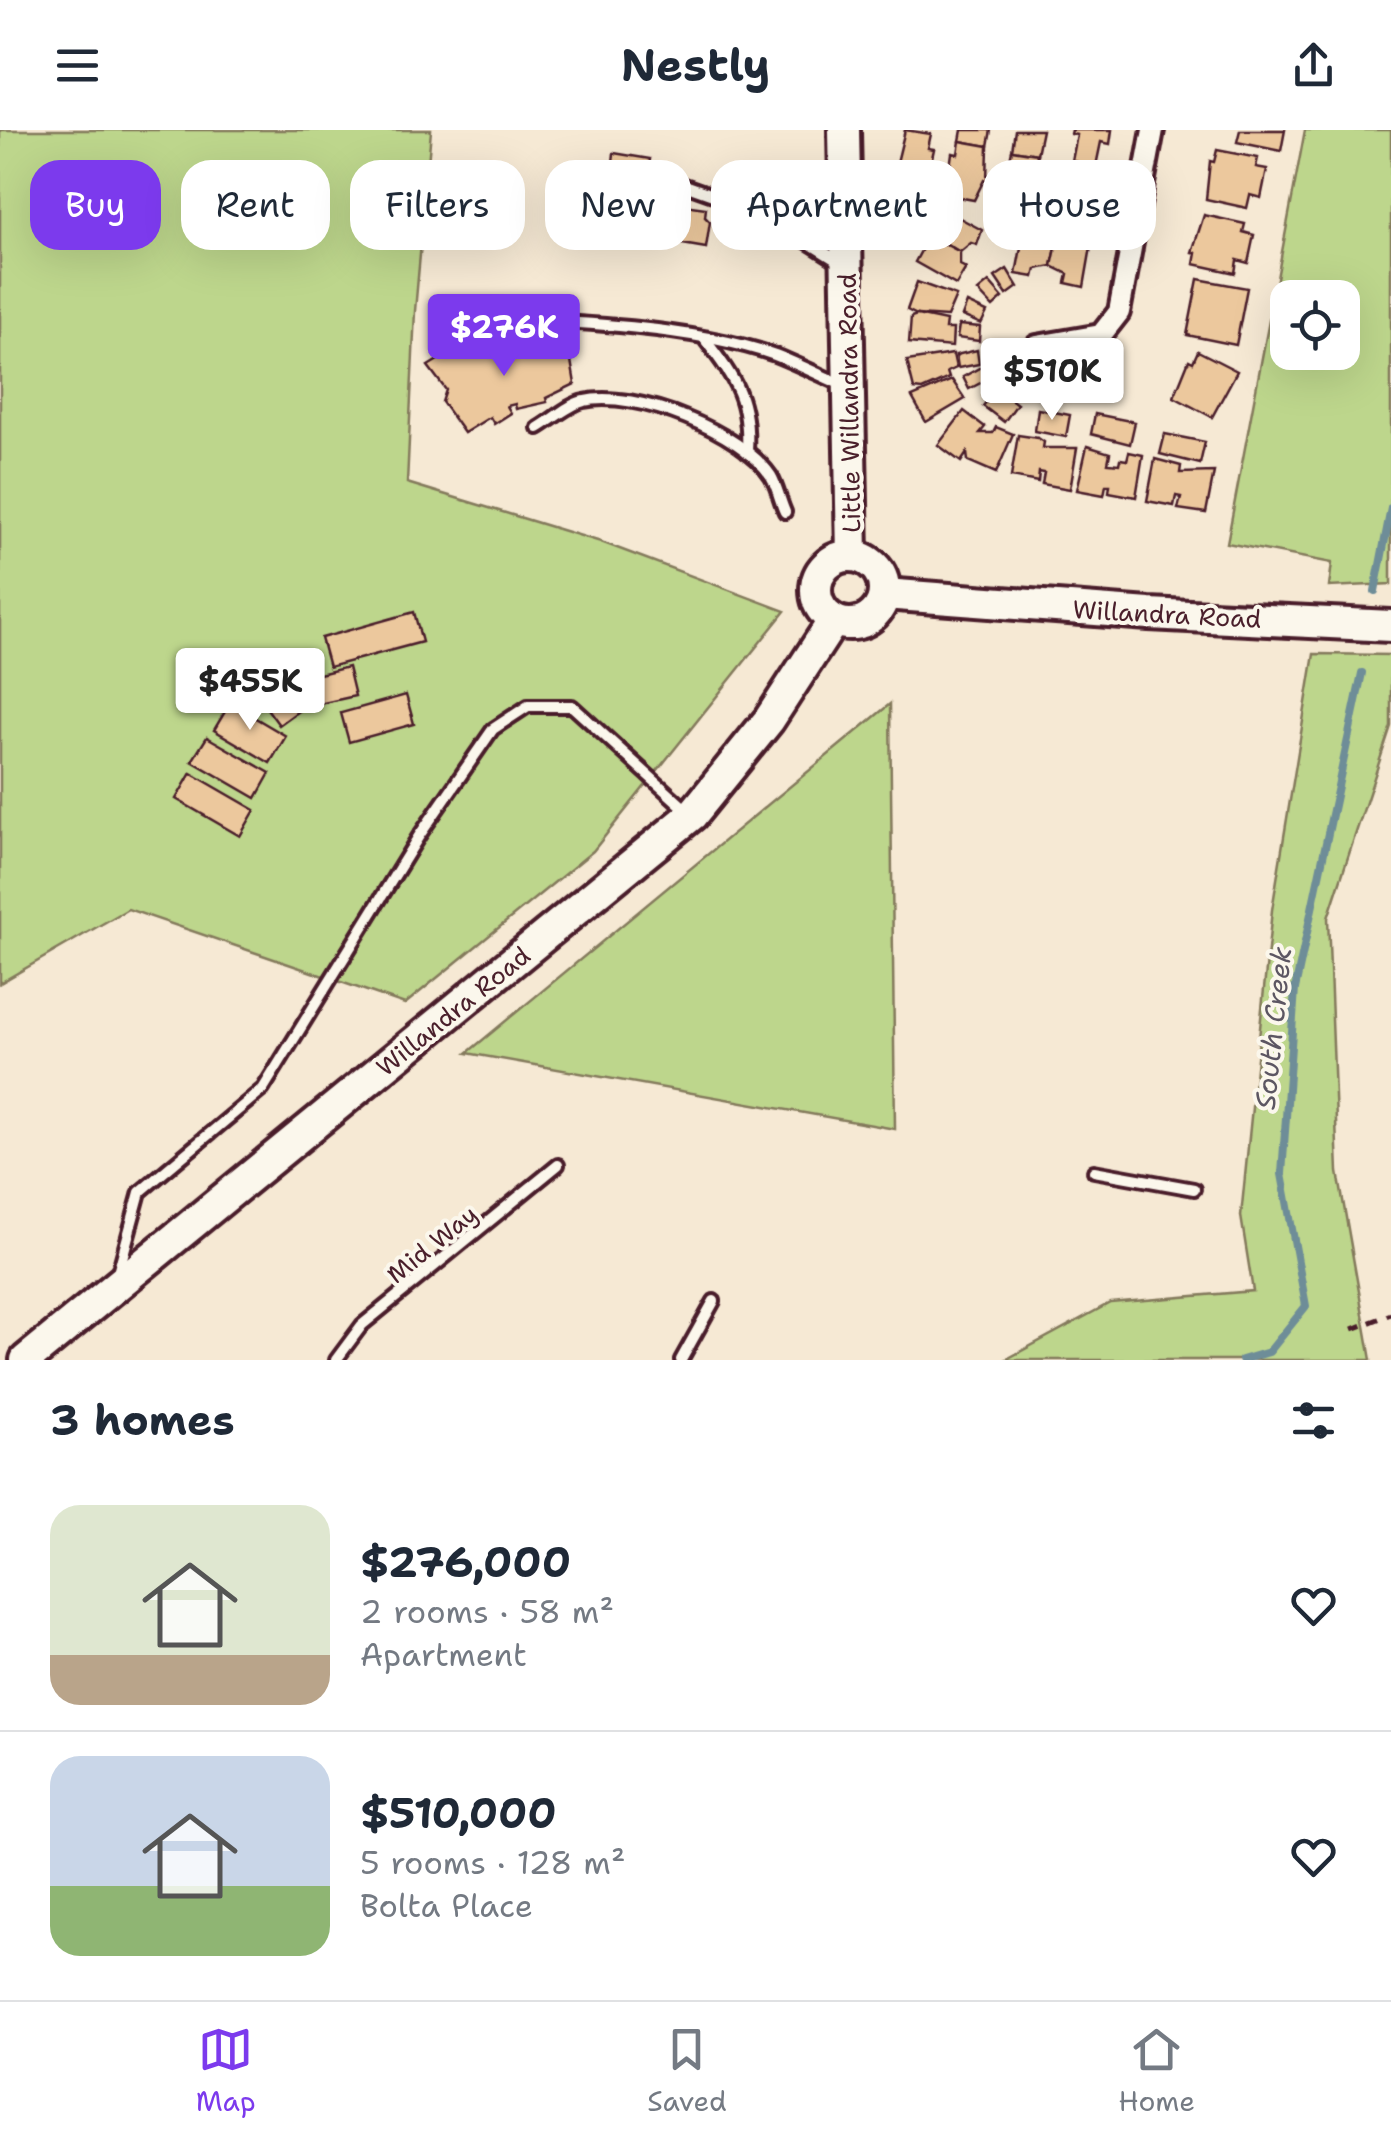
<!DOCTYPE html>
<html lang="en">
<head>
<meta charset="utf-8">
<style>
	:root { --surface:#fff; --page:#f6f6f7; --text:#1f2937; --muted:#747a83; --line:#e0e1e3; --accent:#7c3aed }
	body { margin:0; font-family:"Shantell Sans",sans-serif; background:var(--page); color:var(--text); height:100vh; display:flex; flex-direction:column; font-size:38px; white-space:nowrap }
	* { box-sizing:border-box; margin:0 }
	p { font-size:32px; color:var(--muted) }
	.icon { flex:none; width:55px; height:55px; fill:none; stroke:currentColor; stroke-width:2; stroke-linecap:round; stroke-linejoin:round }
	.map { position:relative; height:1230px; overflow:hidden }
	.drawer { display:flex; flex-direction:column; background:var(--surface); flex:1 }
	.drawer>* { flex:none }
	.hud { position:absolute; left:30px; top:30px; width:1332px; height:90px; display:flex; gap:20px }
	.tools { position:absolute; left:1270px; top:150px; display:grid; gap:20px }
	.tools a { display:grid; place-items:center; width:90px; height:90px; border-radius:20px; background:var(--surface); box-shadow:0 10px 40px #0002; font-size:50px }
	.price { position:absolute; translate:-50% -85px; padding:0 22px; border-radius:10px; background:#fff; color:#222; font-size:32px; line-height:65px; filter:drop-shadow(0 2px 5px #0008) }
	.price::after { content:''; position:absolute; left:50%; top:60px; width:30px; height:22px; margin-left:-15px; background:inherit; clip-path:polygon(0 0,100% 0,50% 100%) }
	.price.on { background:var(--accent); color:#fff }
	ul { padding:0; list-style:none }
	li { display:flex; align-items:center; gap:30px; height:250px; padding:0 50px }
	li+li { border-top:2px solid var(--line) }
	li span { display:grid; place-items:center; flex:none; width:280px; height:200px; border-radius:30px; color:#555 }
	li>.icon { margin-inline-start:auto }
	span .icon { width:120px; height:120px; fill:#fffc; stroke-width:1 }
	li b { font-size:42px }
	h2 { display:flex; justify-content:space-between; align-items:center; height:120px; padding:0 50px; font-size:42px }
	.pill { padding:0 35px; border-radius:30px; background:var(--surface); box-shadow:0 10px 40px #0002; font-size:35px; line-height:90px }
	.pill.on { background:var(--accent); color:#fff }
	header { display:flex; justify-content:space-between; align-items:center; height:130px; padding:0 50px; background:var(--surface); font-size:45px; font-weight:700 }
	.tabs { display:flex; justify-content:space-around; align-items:center; height:140px; border-top:2px solid var(--line); background:var(--surface); font-size:28px; color:var(--muted) }
	.tabs a { display:grid; justify-items:center; gap:5px }
	.tabs .on { color:var(--accent) }
	.map>svg:first-child { display:block }
	.green { fill:#bdd68c; stroke:#847a5c; stroke-width:2.5; fill-rule:evenodd }
	.lines { fill:none; stroke-linecap:round; stroke-linejoin:round }
	.stream { stroke:#6e8d98; stroke-width:8 }
	.building { fill:#ecc89d; stroke:#4a1f2b; stroke-width:2.5 }
	.lane-casing { stroke:#4a1f2b; stroke-width:18 }
	.street-casing { stroke:#4a1f2b; stroke-width:28 }
	.secondary-casing { stroke:#4a1f2b; stroke-width:38 }
	.path { stroke:#4a1f2b; stroke-width:5; stroke-dasharray:10 8; stroke-linecap:butt }
	.lane { stroke:#fbf7ec; stroke-width:10 }
	.street { stroke:#fbf7ec; stroke-width:20 }
	.secondary { stroke:#fbf7ec; stroke-width:30 }
	.labels { text-anchor:middle; dominant-baseline:central; stroke-width:8; stroke-linejoin:round; paint-order:stroke }
	.street-label { font-size:25px; fill:#4a1f2b; stroke:#fbf7ec }
	.water-label { font-size:28px; font-style:italic; fill:#5c5662; stroke:#fbf7ec }
</style>
</head>
<body>
<header><svg class="icon" aria-label="menu" viewBox="0 0 24 24"><path d="M4 6h16M4 12h16M4 18h16"/></svg>Nestly<svg class="icon" aria-label="share" viewBox="0 0 24 24"><path d="M12 15V3M7 8l5-5 5 5M5 13v7h14v-7"/></svg></header>
<div class="map">
<svg width="1391" height="1230" viewBox="0 0 1391 1230">
	<rect width="100%" height="100%" fill="#f6e9d4"/>
	<filter id="ink" filterUnits="userSpaceOnUse"><feTurbulence type="fractalNoise" baseFrequency=".01" numOctaves="2"/><feDisplacementMap in="SourceGraphic" scale="20" xChannelSelector="R" yChannelSelector="G"/><feConvolveMatrix kernelMatrix="1 2 1 2 8 2 1 2 1" color-interpolation-filters="sRGB"/></filter>
	<g filter="url(#ink)">
		<g class="green">
			<path d="M0,0H431L415,181L407,353L601,412L785,481L593,721L405,874L128,779L0,853Z"/>
			<path d="M1305,0H1391V454L1329,457L1332,433L1227,413ZM1288,168H1342V222H1288Z"/>
			<path d="M1314,524L1391,525V596L1328,788L1338,1042L1371,1230H1005L1110,1173L1253,1161L1241,1086L1272,780Z"/>
			<path d="M890,574L895,999L467,923Z"/>
		</g>
		<g class="lines">
			<g class="stream">
				<path d="M1375,461L1391,378"/>
				<path d="M1242,1230L1269,1222L1306,1176L1282,1044L1295,859L1362,543"/>
			</g>
		</g>
		<g class="building">
			<path d="M905,0L931,4L928,18L934,19L926,55L893,49Z"/>
			<path d="M962,0H991L988,16L960,11Z"/>
			<path d="M1015,0H1042L1037,24L1012,20Z"/>
			<path d="M1072,0H1112L1110,14L1101,12L1096,36L1072,31L1077,5L1071,4Z"/>
			<path d="M1240,0H1285L1281,21L1237,12Z"/>
			<path d="M960,11L988,16L987,51L984,50L974,70L946,65L952,23L958,24Z"/>
			<path d="M1012,20L1037,24L1035,39L1041,40L1031,80L1006,76L1007,68L1001,67L1004,36L1009,34Z"/>
			<path d="M1217,20L1258,28L1256,37L1267,39L1261,68L1250,65L1247,78L1206,69L1210,31L1214,32Z"/>
			<path d="M614,23L650,29L647,48L662,72L706,78L705,87L710,92L706,118L606,101Z"/>
			<path d="M1072,31L1096,36L1097,71L1091,83L1084,82L1083,89L1057,85L1063,44L1069,45Z"/>
			<path d="M945,80L982,100L977,115L971,113L960,122L931,104Z"/>
			<path d="M1204,85L1245,94L1243,102L1254,105L1248,133L1237,130L1235,143L1194,134L1196,123L1192,122Z"/>
			<path d="M1025,96L1059,104L1052,136L1036,139L1034,147L1016,144Z"/>
			<path d="M1069,103L1092,111L1084,157L1066,153L1068,144L1052,136L1059,104Z"/>
			<path d="M929,106L960,122V135L966,138L956,155L915,132Z"/>
			<path d="M1007,139L1018,157L1007,165L995,147Z"/>
			<path d="M1198,149L1247,158L1236,215L1187,205Z"/>
			<path d="M917,152L956,166L947,187L917,185L907,180Z"/>
			<path d="M989,152L1003,168L993,177L978,161Z"/>
			<path d="M967,173L987,182L981,194L962,186Z"/>
			<path d="M917,185L946,191L945,199H953L952,217L909,213L911,187Z"/>
			<path d="M959,195L980,197L979,211L957,208Z"/>
			<path d="M566,201L575,254L546,268L547,272L516,279L515,274L507,276L511,283L494,294L490,287L464,303L442,272L446,260L428,236L456,219L461,227Z"/>
			<path d="M977,220L979,234L958,238L956,225Z"/>
			<path d="M1198,221L1237,241L1212,287L1174,267L1189,230L1193,232Z"/>
			<path d="M953,224L956,238L947,242L949,248L922,260L914,259L907,231Z"/>
			<path d="M981,237L988,249L969,259L963,247Z"/>
			<path d="M952,250L965,269L926,292L912,267Z"/>
			<path d="M997,259L1017,274L1004,292L983,276Z"/>
			<path d="M1038,279L1070,285L1066,307L1035,301Z"/>
			<path d="M964,281L985,297L980,303H993L996,297L1013,304L996,343L968,331L967,323L961,332L938,315Z"/>
			<path d="M1095,284L1135,292L1130,314L1091,304Z"/>
			<path d="M1165,304L1205,312L1200,334L1160,324Z"/>
			<path d="M1018,305L1038,308L1044,312L1043,318H1077L1070,359L1042,354L1044,343L1039,342L1038,352L1011,347Z"/>
			<path d="M1087,316L1110,323L1108,333L1119,334L1120,329L1127,330L1129,322L1143,325L1136,367L1109,362L1110,355H1106L1104,365L1077,360Z"/>
			<path d="M1155,329L1181,336L1180,343L1214,342L1206,383L1178,379L1181,367L1176,366L1174,376L1147,371Z"/>
			<path d="M414,482L422,512L329,537L321,508Z"/>
			<path d="M268,534L301,579L279,595L246,550Z"/>
			<path d="M348,537L355,566L301,578L295,550Z"/>
			<path d="M406,565L414,594L349,612L341,583Z"/>
			<path d="M230,573L286,606L270,633L214,600Z"/>
			<path d="M207,607L270,643L256,668L192,631Z"/>
			<path d="M191,643L255,680L240,706L176,669Z"/>
		</g>
		<g class="lines">
			<defs>
				<g id="lane">
					<path d="M648,42L758,81L841,133"/>
					<path d="M456,187C550,191 687,194 775,225C798,234 822,246 845,256"/>
					<path d="M706,211C736,250 750,271 747,322"/>
					<path d="M538,298C552,290 569,274 584,271C635,259 742,302 771,346C777,356 780,371 785,382"/>
					<path d="M1094,1041L1194,1059"/>
					<path d="M118,1143L140,1062L263,959L419,706L493,599L528,576H572L691,684"/>
					<path d="M336,1230L362,1195L558,1035"/>
					<path d="M681,1230L714,1171"/>
				</g>
				<path id="street" d="M1037,216L1101,205L1119,182L1153,0"/>
				<g id="secondary">
					<path d="M844,0L852,426"/>
					<circle cx="850" cy="460" r="34"/>
					<path d="M884,464L1149,484L1391,496"/>
					<path d="M26,1230L692,685L769,590L834,490"/>
				</g>
			</defs>
			<use href="#lane" class="lane-casing"/>
			<use href="#street" class="street-casing"/>
			<use href="#secondary" class="secondary-casing"/>
			<path class="path" d="M1353,1199L1391,1184"/>
			<use href="#lane" class="lane"/>
			<use href="#street" class="street"/>
			<use href="#secondary" class="secondary"/>
		</g>
	</g>
	<g class="labels">
		<g class="street-label">
			<text transform="translate(849 273) rotate(-91)">Little Willandra Road</text>
			<text transform="translate(1167 484) rotate(3)">Willandra Road</text>
			<text transform="translate(453 881) rotate(-39)">Willandra Road</text>
			<text transform="translate(432 1114) rotate(-39)">Mid Way</text>
		</g>
		<g class="water-label">
			<text transform="translate(1273 898) rotate(-84)">South Creek</text>
		</g>
	</g>
</svg>
<div class="tools">
<a><svg class="icon" aria-label="locate" viewBox="0 0 24 24"><circle cx="12" cy="12" r="6"/><path d="M12 2v4M12 18v4M2 12h4M18 12h4"/></svg></a>
</div>
<b class="price on" style="left:504px;top:249px">$276K</b>
<b class="price" style="left:1052px;top:293px">$510K</b>
<b class="price" style="left:250px;top:603px">$455K</b>
<div class="hud">
<a class="pill on">Buy</a>
<a class="pill">Rent</a>
<a class="pill">Filters</a>
<a class="pill">New</a>
<a class="pill">Apartment</a>
<a class="pill">House</a>
</div>
</div>
<section class="drawer">
<h2>3 homes<svg class="icon" aria-label="filters" viewBox="0 0 24 24"><path d="M4 7h16M4 17h16"/><circle cx="9" cy="7" r="2"/><circle cx="15" cy="17" r="2"/></svg></h2>
<ul>
<li><span style="background:linear-gradient(#dfe7d0 75%,#b9a48a 0)"><svg class="icon" aria-label="home" viewBox="0 0 24 24"><path d="M3 11l9-7 9 7M6 9v11h12V9"/></svg></span><div><b>$276,000</b><p>2 rooms · 58 m²</p><p>Apartment</p></div><svg class="icon" aria-label="heart" viewBox="0 0 24 24"><path d="M12 20l-8-8c-3-5 5-10 8-4 3-6 11-1 8 4z"/></svg></li>
<li><span style="background:linear-gradient(#c9d6e8 65%,#8fb573 0)"><svg class="icon" aria-label="home" viewBox="0 0 24 24"><path d="M3 11l9-7 9 7M6 9v11h12V9"/></svg></span><div><b>$510,000</b><p>5 rooms · 128 m²</p><p>Bolta Place</p></div><svg class="icon" aria-label="heart" viewBox="0 0 24 24"><path d="M12 20l-8-8c-3-5 5-10 8-4 3-6 11-1 8 4z"/></svg></li>
</ul>
</section>
<nav class="tabs">
<a class="on"><svg class="icon" aria-label="map" viewBox="0 0 24 24"><path d="M3 6l6-2 6 2 6-2v14l-6 2-6-2-6 2zM9 4v14M15 6v14"/></svg>Map</a>
<a><svg class="icon" aria-label="saved" viewBox="0 0 24 24"><path d="M7 4h10v16l-5-4-5 4z"/></svg>Saved</a>
<a><svg class="icon" aria-label="home" viewBox="0 0 24 24"><path d="M3 11l9-7 9 7M6 9v11h12V9"/></svg>Home</a>
</nav>
</body>
</html>
